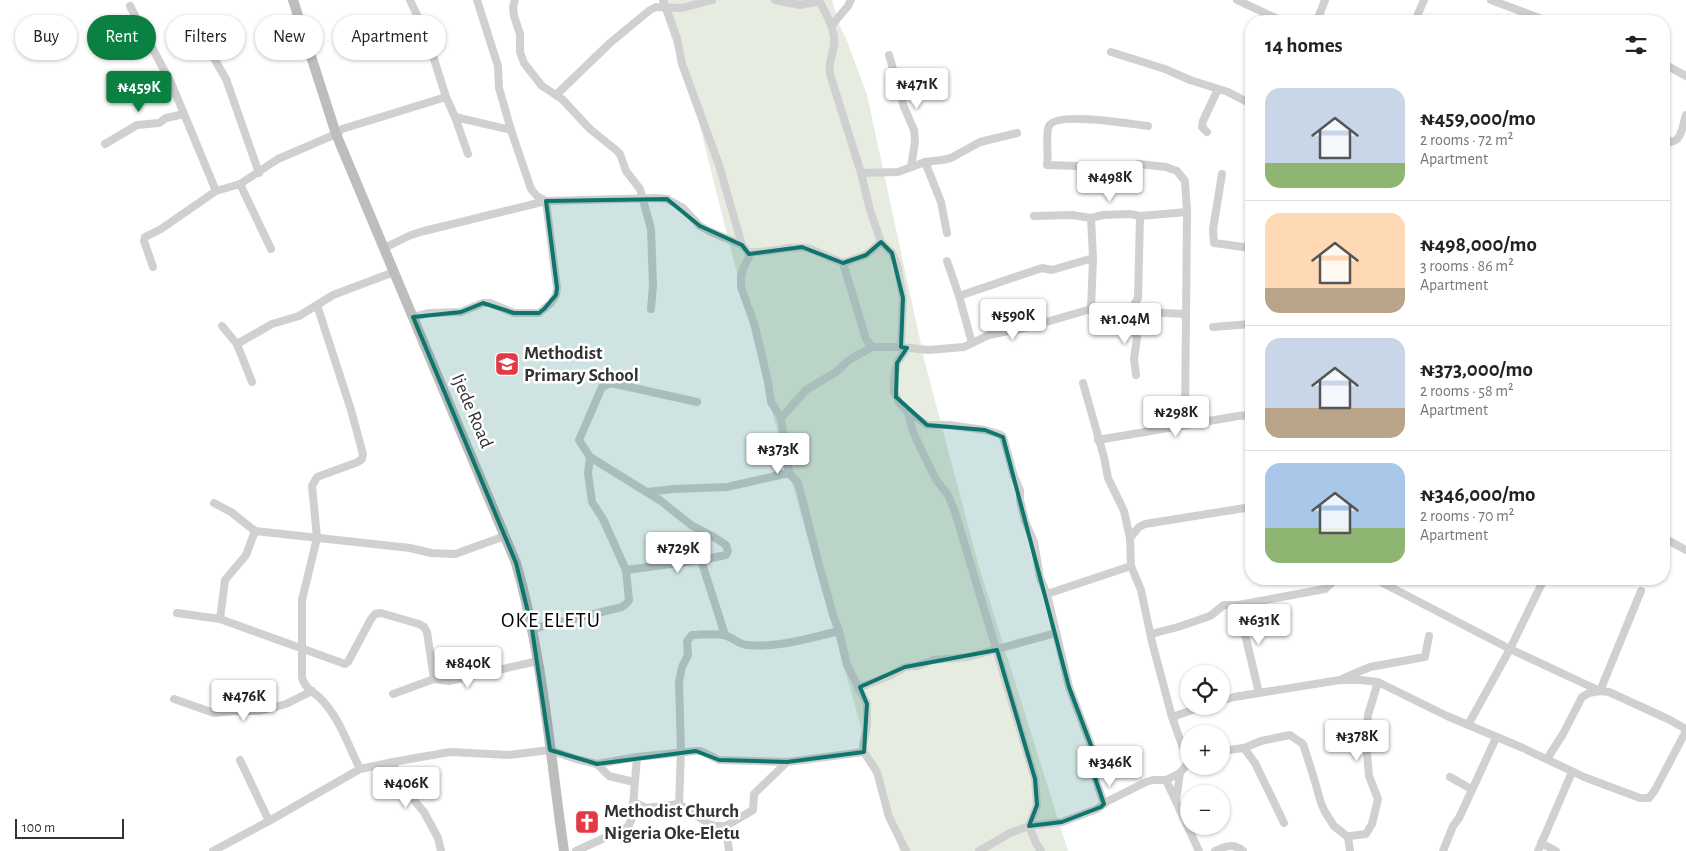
<!DOCTYPE html>
<html lang="en">
<head>
<meta charset="utf-8">
<style>
	:root { --surface:#fff; --page:#f2f2f2; --text:#222; --muted:#767676; --line:#e0e0e0; --accent:#0b8043 }
	body { margin:0; font-family:"Alegreya Sans",sans-serif; background:var(--page); color:var(--text); height:100vh; display:flex; flex-direction:column; font-size:19px; white-space:nowrap }
	* { box-sizing:border-box; margin:0 }
	p { font-size:16px; color:var(--muted) }
	.icon { flex:none; width:28px; height:28px; fill:none; stroke:currentColor; stroke-width:2; stroke-linecap:round; stroke-linejoin:round }
	.map { position:relative; flex:1; overflow:hidden }
	.sheet { position:absolute; left:1245px; top:15px; width:425px; height:570px; display:flex; flex-direction:column; background:var(--surface); border-radius:20px; box-shadow:0 1px 4px #0004 }
	.sheet>* { flex:none }
	.hud { position:absolute; left:15px; top:15px; width:475px; height:45px; display:flex; gap:10px }
	.buttons { position:absolute; left:1180px; top:665px; display:grid; gap:10px }
	.buttons a { display:grid; place-items:center; width:50px; height:50px; border-radius:50%; background:var(--surface); box-shadow:0 1px 4px #0004; font-size:25px }
	.scale { position:absolute; left:15px; bottom:12px; width:109px; box-sizing:border-box; padding-left:5px; border:2px solid #333; border-top:0; font-size:14px; line-height:18px; white-space:nowrap; color:#333; -webkit-text-stroke:4px #fff; paint-order:stroke }
	.price { position:absolute; translate:-50% -42px; padding:0 11px; border-radius:5px; background:#fff; color:#222; font-size:16px; line-height:32px; filter:drop-shadow(0 1px 2px #0008) }
	.price::after { content:''; position:absolute; left:50%; top:30px; width:15px; height:11px; margin-left:-8px; background:inherit; clip-path:polygon(0 0,100% 0,50% 100%) }
	.price.active { background:var(--accent); color:#fff }
	ul { padding:0; list-style:none }
	li { display:flex; align-items:center; gap:15px; height:125px; padding:0 20px }
	li+li { border-top:1px solid var(--line) }
	li span { display:grid; place-items:center; flex:none; width:140px; height:100px; border-radius:15px; color:#555 }
	li>.icon { margin-inline-start:auto }
	span .icon { width:60px; height:60px; fill:#fffc; stroke-width:1 }
	li b { font-size:21px }
	h2 { display:flex; justify-content:space-between; align-items:center; height:60px; padding:0 20px; font-size:21px }
	.chip { padding:0 18px; border-radius:22px; background:var(--surface); box-shadow:0 1px 4px #0004; font-size:18px; line-height:45px }
	.chip.active { background:var(--accent); color:#fff }
	.map>svg:first-child { display:block }
	.green { fill:#e6ecdf }
	.lines { fill:none; stroke-linecap:round; stroke-linejoin:round }
	.street { stroke:#d0d0d0; stroke-width:8 }
	.secondary { stroke:#bdbdbd; stroke-width:10 }
	.marked { fill:#0f766e; fill-opacity:0.2; stroke:#0f766e; stroke-width:4; stroke-linejoin:round }
	.labels { text-anchor:middle; dominant-baseline:central; stroke-width:5; stroke-linejoin:round; paint-order:stroke }
	.poi-label { font-size:19px; font-weight:bold; fill:#333; stroke:#fff; text-anchor:start }
	.street-label { font-size:19px; fill:#333; stroke:#fff }
	.quarter-label { font-size:21px; letter-spacing:1px; fill:#000; stroke:#fff }
</style>
</head>
<body>
<div class="map">
<svg width="1686" height="851" viewBox="0 0 1686 851">
	<rect width="100%" height="100%" fill="#fff"/>
	<path class="green" d="M659,0H832L839,25L847,41L867,95L925,363L979,567L1068,851H900L876,780L769,401L696,111Z"/>
	<g class="lines">
		<g class="street">
			<path d="M410,0L427,37L446,97L455,117L468,154"/>
			<path d="M515,0L513,7L514,16L520,34V52L524,63L542,86L562,99L590,129L616,150L620,154L626,171L640,189L651,229L653,285L651,309"/>
			<path d="M663,0L677,38L682,64L719,165L742,245"/>
			<path d="M775,0L800,5L820,1"/>
			<path d="M819,0C826,15 836,29 834,46C832,58 828,62 830,74L861,173L870,210L881,242L892,253L897,264L903,298L901,347"/>
			<path d="M1237,0L1282,21"/>
			<path d="M1491,0L1547,21"/>
			<path d="M130,6L172,85L216,191"/>
			<path d="M1317,21L1325,0"/>
			<path d="M1415,21L1424,0"/>
			<path d="M832,25L848,6L851,0"/>
			<path d="M209,50L226,79L259,173"/>
			<path d="M1111,52L1165,69L1190,80L1228,92L1251,104"/>
			<path d="M889,55L904,107L914,130L915,142L911,167"/>
			<path d="M1664,64L1686,76"/>
			<path d="M556,95L610,43L650,10L656,7L682,8L712,0"/>
			<path d="M455,117L511,130"/>
			<path d="M1148,126C1132,124 1056,111 1049,126C1045,135 1049,154 1047,165L1108,167H1126L1139,164L1166,167L1177,171L1185,181L1187,212L1186,319"/>
			<path d="M1207,132L1202,127L1203,121L1218,89"/>
			<path d="M1664,137L1671,142C1682,141 1683,123 1686,115"/>
			<path d="M105,144L137,125L159,123L166,118L184,114"/>
			<path d="M925,162L941,202L947,233"/>
			<path d="M861,173L898,172L925,162L942,160L951,158L980,142L1017,133"/>
			<path d="M1222,174L1213,229L1214,243L1251,248"/>
			<path d="M240,184L271,249"/>
			<path d="M1034,216L1072,215L1091,218L1103,215L1130,214L1140,216L1187,212"/>
			<path d="M384,248L411,235L424,231L546,201L657,198L667,199L683,208L700,226L711,232L742,245L748,252L749,257L743,269L741,277V287L755,326L768,382L771,402L781,418L789,473L798,483L800,490L818,561L833,615L839,631L847,665L867,704V725L863,746L864,752L877,772L889,817L906,851"/>
			<path d="M748,252C768,254 788,245 808,248L843,263L866,255L881,242"/>
			<path d="M947,261L959,296L972,343"/>
			<path d="M843,263L866,339L872,347"/>
			<path d="M153,267L144,241L145,237L161,229L216,191L240,184L278,159L336,134L342,129L446,97"/>
			<path d="M959,296L1033,271L1042,268L1052,270L1093,258"/>
			<path d="M317,305L351,410L363,454L362,459L358,462L317,477L312,486L317,538L302,600V677C304,687 312,691 319,697C339,716 348,745 360,769"/>
			<path d="M1091,309L1093,258L1091,218"/>
			<path d="M413,317L429,313L461,312L483,303H490L514,313H539L551,303L556,295L557,288L546,201L537,196L531,189L511,130L499,88L498,66L477,0"/>
			<path d="M222,326L237,344L252,382"/>
			<path d="M1213,327L1251,324"/>
			<path d="M237,344L272,324L299,316L333,295L394,272"/>
			<path d="M907,348L897,363L894,379V392L899,402L908,412L913,432L935,478L948,495L955,512L1035,779L1037,805L1029,826L1036,843L1041,851"/>
			<path d="M1136,375L1134,359L1137,338L1130,312L1138,298L1140,216"/>
			<path d="M1083,383L1104,457L1108,478L1124,511L1130,538L1131,566L1141,590L1152,642L1172,717L1188,762"/>
			<path d="M908,412L927,425H949L985,430L999,434L1003,437L1014,476L1020,490V500L1025,521L1034,542L1040,578L1047,594L1069,687L1092,748L1093,772L1104,804"/>
			<path d="M781,418L806,390L836,372L849,360L872,347H901L928,350L964,347L989,335L1029,327L1091,309L1184,314L1186,319L1185,412"/>
			<path d="M1098,440L1238,416L1251,415"/>
			<path d="M647,492L674,489L727,487L789,473"/>
			<path d="M214,503L231,512L255,531L410,548L431,553L455,554L505,536"/>
			<path d="M1130,538L1139,527L1145,524L1251,507"/>
			<path d="M1664,538L1686,550"/>
			<path d="M701,560L725,635"/>
			<path d="M626,570L701,560L726,555L728,551L726,545L714,537L691,525L661,501L590,457L579,440L602,387L611,383L697,402"/>
			<path d="M1375,579L1510,649L1600,691L1641,591"/>
			<path d="M1047,594L1131,566"/>
			<path d="M1238,605L1259,693"/>
			<path d="M177,613L220,619L345,664L348,662L371,619L375,614L381,613L419,624L424,627L427,632L434,679"/>
			<path d="M220,619L225,580L246,555L255,531"/>
			<path d="M532,629L622,607L627,603L629,600L626,570L603,519L592,502L588,473L590,457"/>
			<path d="M1151,634L1178,627L1210,616L1224,605H1238L1325,589L1336,579"/>
			<path d="M1344,678L1370,667L1425,657L1429,636"/>
			<path d="M858,688L889,676L905,667L917,666L933,660L968,657L1056,633"/>
			<path d="M393,694L434,679L449,681L538,661"/>
			<path d="M174,699L214,713L234,711H260L286,704L312,691"/>
			<path d="M1221,701L1234,697L1340,680H1360L1378,682L1447,716L1523,748L1584,777L1640,798H1649L1655,790L1686,731"/>
			<path d="M1172,717L1204,706"/>
			<path d="M1468,725L1510,649L1544,579"/>
			<path d="M1244,748L1255,763L1284,823"/>
			<path d="M1221,751L1244,748L1261,741L1290,735L1303,744L1313,775L1321,803L1325,812L1334,826L1348,837L1350,851"/>
			<path d="M1547,759L1563,734L1582,697L1589,693L1600,691L1609,692L1668,719L1686,729"/>
			<path d="M240,760L269,821"/>
			<path d="M393,762L399,782L424,812L438,838L441,851"/>
			<path d="M597,764L609,776L634,782"/>
			<path d="M1450,777L1471,789"/>
			<path d="M1166,780L1199,851"/>
			<path d="M1176,801L1180,773"/>
			<path d="M633,802L646,808L679,804L709,824L716,826H726L753,810L754,794L787,762"/>
			<path d="M679,804L681,752L679,682L682,667L688,655L687,641L692,635C702,635 714,633 723,635C732,636 738,645 748,645C779,648 809,638 839,631"/>
			<path d="M726,826L729,851"/>
			<path d="M1348,837L1350,836L1366,834L1372,824L1378,799L1369,776L1366,742L1368,715L1378,682"/>
			<path d="M1541,843L1556,851"/>
			<path d="M213,851L269,821L360,769L393,762L450,752L509,755L550,750L576,759L597,764L637,757L696,751H701L719,760L787,762L864,752"/>
			<path d="M576,851L626,828L629,825L632,818L637,757"/>
			<path d="M979,851L1010,833L1029,826L1062,822L1097,809L1108,801L1146,782L1153,780H1166L1180,773L1189,762"/>
			<path d="M1215,851C1225,846 1234,843 1243,851"/>
			<path d="M1443,851L1453,826L1459,818L1496,738"/>
			<path d="M1538,851L1572,772"/>
		</g>
		<path class="secondary" d="M293,0L336,134L516,563C543,656 550,755 564,851"/>
	</g>
	<path class="marked" d="M667,199L700,226L742,245L749,254L802,247L843,263L866,255L881,242L892,253L903,298L901,347L907,348L897,363L896,397L927,425L985,430L1003,437L1069,687L1092,748L1093,772L1104,804L1101,807L1062,822L1029,826L1037,805L1035,779L997,650L905,667L860,687L867,704L864,752L787,762L719,760L696,751L597,764L550,750L532,629L516,563L413,317L461,312L483,303L514,313H539L544,309L556,295L557,288L546,201Z"/>
	<defs>
		<symbol id="school-square" viewBox="-11 -11 22 22"><rect x="-9" y="-9" width="18" height="18" rx="4" fill="#e63946" stroke="#fff"/><path d="M0-5L7-2L0 1L-7-2ZM-4 1L0 2.5L4 1V4Q0 6-4 4Z" fill="#fff"/></symbol>
		<symbol id="church-square" viewBox="-11 -11 22 22"><rect x="-9" y="-9" width="18" height="18" rx="4" fill="#e63946" stroke="#fff"/><path d="M-1.2-6h2.4v3.5h3.3v2.4h-3.3V6h-2.4V-.1h-3.3v-2.4h3.3Z" fill="#fff"/></symbol>
	</defs>
	<g fill-rule="evenodd">
		<use href="#school-square" x="493" y="350" width="28" height="28"/>
		<use href="#church-square" x="573" y="808" width="28" height="28"/>
	</g>
	<g class="labels">
		<g class="poi-label">
			<text x="524" y="353">Methodist<tspan x="524" dy="22">Primary School</tspan></text>
			<text x="604" y="811">Methodist Church<tspan x="604" dy="22">Nigeria Oke-Eletu</tspan></text>
		</g>
		<g class="street-label">
			<text transform="translate(472 411) rotate(67)">Ijede Road</text>
		</g>
		<g class="quarter-label">
			<text x="551" y="620">OKE ELETU</text>
		</g>
	</g>
</svg>
<div class="buttons">
<a><svg class="icon" aria-label="locate" viewBox="0 0 24 24"><circle cx="12" cy="12" r="6"/><path d="M12 2v4M12 18v4M2 12h4M18 12h4"/></svg></a>
<a>+</a>
<a>−</a>
</div>
<div class="scale">100 m</div>
<b class="price" style="left:917px;top:110px">₦471K</b>
<b class="price active" style="left:139px;top:113px">₦459K</b>
<b class="price" style="left:1110px;top:203px">₦498K</b>
<b class="price" style="left:1013px;top:341px">₦590K</b>
<b class="price" style="left:1125px;top:345px">₦1.04M</b>
<b class="price" style="left:1176px;top:438px">₦298K</b>
<b class="price" style="left:778px;top:475px">₦373K</b>
<b class="price" style="left:678px;top:574px">₦729K</b>
<b class="price" style="left:1259px;top:646px">₦631K</b>
<b class="price" style="left:468px;top:689px">₦840K</b>
<b class="price" style="left:244px;top:722px">₦476K</b>
<b class="price" style="left:1357px;top:762px">₦378K</b>
<b class="price" style="left:1110px;top:788px">₦346K</b>
<b class="price" style="left:406px;top:809px">₦406K</b>
<div class="hud">
<a class="chip">Buy</a>
<a class="chip active">Rent</a>
<a class="chip">Filters</a>
<a class="chip">New</a>
<a class="chip">Apartment</a>
</div>
<section class="sheet">
<h2>14 homes<svg class="icon" aria-label="filters" viewBox="0 0 24 24"><path d="M4 7h16M4 17h16"/><circle cx="9" cy="7" r="2"/><circle cx="15" cy="17" r="2"/></svg></h2>
<ul>
<li><span style="background:linear-gradient(#c9d6e8 75%,#8fb573 0)"><svg class="icon" aria-label="home" viewBox="0 0 24 24"><path d="M3 11l9-7 9 7M6 9v11h12V9"/></svg></span><div><b>₦459,000/mo</b><p>2 rooms · 72 m²</p><p>Apartment</p></div></li>
<li><span style="background:linear-gradient(#ffd9b3 75%,#b9a48a 0)"><svg class="icon" aria-label="home" viewBox="0 0 24 24"><path d="M3 11l9-7 9 7M6 9v11h12V9"/></svg></span><div><b>₦498,000/mo</b><p>3 rooms · 86 m²</p><p>Apartment</p></div></li>
<li><span style="background:linear-gradient(#c9d6e8 70%,#b9a48a 0)"><svg class="icon" aria-label="home" viewBox="0 0 24 24"><path d="M3 11l9-7 9 7M6 9v11h12V9"/></svg></span><div><b>₦373,000/mo</b><p>2 rooms · 58 m²</p><p>Apartment</p></div></li>
<li><span style="background:linear-gradient(#a9c7e8 65%,#8fb573 0)"><svg class="icon" aria-label="home" viewBox="0 0 24 24"><path d="M3 11l9-7 9 7M6 9v11h12V9"/></svg></span><div><b>₦346,000/mo</b><p>2 rooms · 70 m²</p><p>Apartment</p></div></li>
</ul>
</section>
</div>
</body>
</html>
